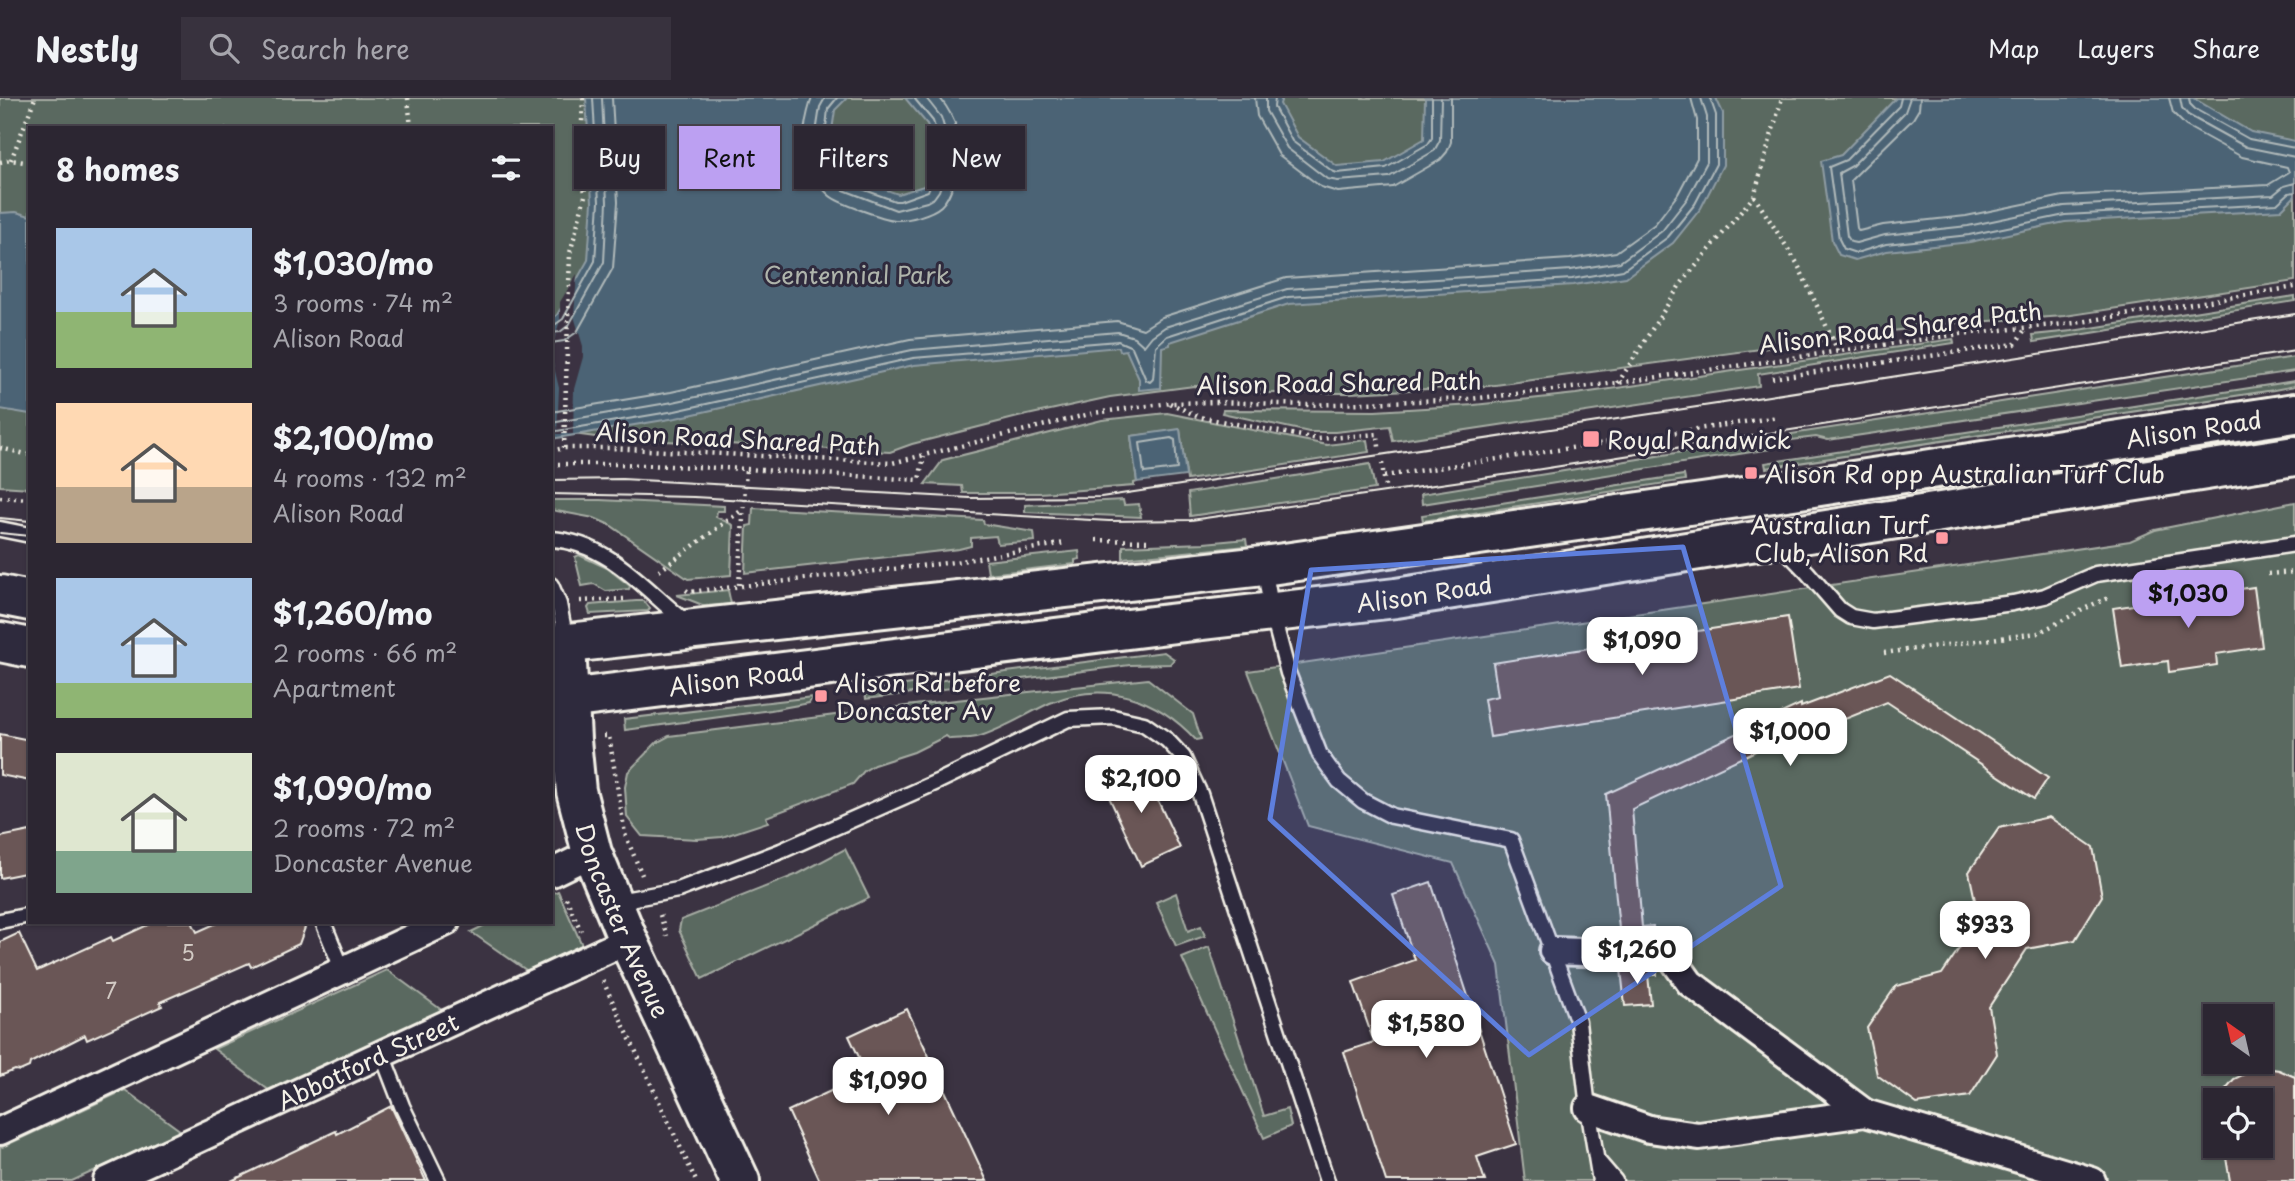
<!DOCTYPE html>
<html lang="en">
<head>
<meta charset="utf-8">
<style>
	:root { --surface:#2c2632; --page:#38323e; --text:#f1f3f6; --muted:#a6a5ac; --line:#48434d; --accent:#bca0f2 }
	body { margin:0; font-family:"Playpen Sans",sans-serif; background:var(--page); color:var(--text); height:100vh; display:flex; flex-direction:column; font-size:26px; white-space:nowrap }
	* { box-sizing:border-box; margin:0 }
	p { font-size:23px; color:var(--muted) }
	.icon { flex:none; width:38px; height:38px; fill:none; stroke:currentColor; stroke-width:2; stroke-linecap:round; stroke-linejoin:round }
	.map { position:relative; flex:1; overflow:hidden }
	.panel { position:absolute; left:28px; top:28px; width:525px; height:798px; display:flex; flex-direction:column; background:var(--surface); border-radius:0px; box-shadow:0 2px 5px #0004,0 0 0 2px var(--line) }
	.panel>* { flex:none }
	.top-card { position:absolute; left:574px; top:28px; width:665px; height:63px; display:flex; gap:14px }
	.needle { width:46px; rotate:326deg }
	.fabs { position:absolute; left:2203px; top:906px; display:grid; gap:14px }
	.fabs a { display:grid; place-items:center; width:70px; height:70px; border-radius:0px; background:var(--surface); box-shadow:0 2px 5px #0004,0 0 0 2px var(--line); font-size:35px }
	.price { position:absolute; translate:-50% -60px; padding:0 16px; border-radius:14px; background:#fff; color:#222; font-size:23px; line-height:46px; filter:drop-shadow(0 2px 4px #0008) }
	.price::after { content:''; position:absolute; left:50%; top:42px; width:21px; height:16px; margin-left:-10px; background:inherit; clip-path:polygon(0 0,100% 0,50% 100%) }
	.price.current { background:var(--accent); color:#111 }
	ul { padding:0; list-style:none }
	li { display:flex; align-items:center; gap:21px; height:175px; padding:0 28px }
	li span { display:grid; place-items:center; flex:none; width:196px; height:140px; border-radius:0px; color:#555 }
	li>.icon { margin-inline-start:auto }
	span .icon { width:84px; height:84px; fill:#fffc; stroke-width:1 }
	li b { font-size:30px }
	h2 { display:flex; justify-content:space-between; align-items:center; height:84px; padding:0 28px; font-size:30px }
	.chip { padding:0 24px; border-radius:0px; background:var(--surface); box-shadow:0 2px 5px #0004,0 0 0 2px var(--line); font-size:24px; line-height:63px }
	.chip.current { background:var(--accent); color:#111 }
	header { display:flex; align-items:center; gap:42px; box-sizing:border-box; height:98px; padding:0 35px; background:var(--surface); border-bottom:2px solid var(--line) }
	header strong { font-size:33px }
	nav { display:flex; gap:38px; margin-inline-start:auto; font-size:24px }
	.search { width:490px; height:63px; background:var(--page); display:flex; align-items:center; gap:18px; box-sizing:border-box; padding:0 24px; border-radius:0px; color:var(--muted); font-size:26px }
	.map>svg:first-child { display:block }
	.green { fill:#5a6960; stroke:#a7ada4; stroke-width:2; fill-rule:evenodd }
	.water { fill:#4b6475; stroke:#8f9ca3; stroke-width:2 }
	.pier { fill:#3b3342 }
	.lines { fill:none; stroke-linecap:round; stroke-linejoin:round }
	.shore { stroke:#b0b9ba; stroke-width:2 }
	.building { fill:#6a5757; stroke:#f4f1e8; stroke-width:2 }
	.lane-casing { stroke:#f4f1e8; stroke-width:19 }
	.street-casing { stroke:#f4f1e8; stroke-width:32 }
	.secondary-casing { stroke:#f4f1e8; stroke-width:44 }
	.primary-casing { stroke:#f4f1e8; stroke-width:44 }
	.path { stroke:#f4f1e8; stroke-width:4.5; stroke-dasharray:2 5; stroke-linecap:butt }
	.lane { stroke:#2f2a3d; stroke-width:14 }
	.street { stroke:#2f2a3d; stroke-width:26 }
	.secondary { stroke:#2f2a3d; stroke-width:38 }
	.primary { stroke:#2f2a3d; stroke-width:38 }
	.tram { stroke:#f4f1e8; stroke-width:2 }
	.marked { fill:#5e7fdd; fill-opacity:0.2; stroke:#5e7fdd; stroke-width:5; stroke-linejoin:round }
	.poi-dot { fill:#ff9aa2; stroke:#2f2a3d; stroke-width:2.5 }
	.labels { text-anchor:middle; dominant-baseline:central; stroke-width:6; stroke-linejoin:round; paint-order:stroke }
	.number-label { font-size:21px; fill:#d2cac4 }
	.park-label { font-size:24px; fill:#afb4ab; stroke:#2f2a3d }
	.street-label { font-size:24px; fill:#f4f1e8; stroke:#2f2a3d }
	.poi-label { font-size:24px; fill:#f4f1e8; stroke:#2f2a3d; text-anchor:start }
</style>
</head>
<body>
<header>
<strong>Nestly</strong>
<div class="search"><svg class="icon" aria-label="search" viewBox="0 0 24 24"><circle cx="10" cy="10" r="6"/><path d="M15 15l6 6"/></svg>Search here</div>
<nav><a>Map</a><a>Layers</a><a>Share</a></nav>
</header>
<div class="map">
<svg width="2295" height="1083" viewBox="0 0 2295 1083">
	<rect width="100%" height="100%" fill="#3b3342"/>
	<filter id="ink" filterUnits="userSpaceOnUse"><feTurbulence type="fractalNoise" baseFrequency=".0143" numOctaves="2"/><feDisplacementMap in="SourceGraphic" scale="14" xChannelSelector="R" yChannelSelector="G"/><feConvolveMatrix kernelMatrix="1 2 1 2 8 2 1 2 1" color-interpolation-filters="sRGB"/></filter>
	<g filter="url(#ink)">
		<g class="green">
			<path d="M0,0H2295V183L2065,218L1944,226L1488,288L1350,295H1260V290L1194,288L1110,299L1018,319L912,346L890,354L603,340L573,336L551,337V30H30V390L0,388Z"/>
			<path d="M2295,198V203L2034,244L2033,237L2072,233Z"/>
			<path d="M1953,241L1954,245L1758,276L1759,288L1393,343L1390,328L1335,334H1309L1222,315L1223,312L1375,313L1474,307L1576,296Z"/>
			<path d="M2295,259V273L1828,342L1816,339L1792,342L1791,336Z"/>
			<path d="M2295,283V288L2274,292L1766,370L1765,365Z"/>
			<path d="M1167,315L1327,347L1367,342L1369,354L1187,382L1180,332L1131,338L1137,384L1134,385V388L1040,395H963L962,388L925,386L943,362L1102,322Z"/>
			<path d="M1769,340L1771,351L1422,406L1421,396Z"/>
			<path d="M1370,366L1375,391L1190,418L1188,395Z"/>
			<path d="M1684,377L1685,382L1423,423L1422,417Z"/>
			<path d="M551,402H600L724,408V413H717L716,419L733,427L731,477L688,481L610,427L594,420L551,412Z"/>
			<path d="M1123,402L1124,407L1139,406L1141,419L1025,414V407Z"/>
			<path d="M2295,404V1083H1525L1499,867L1453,765L1308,728L1248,573L2130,443L2155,432ZM2216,919H2261V964H2216ZM2216,1003H2261V1048H2216Z"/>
			<path d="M753,410L983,422L984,426L1034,434L1035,443L998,446L996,438L971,440V448L959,451L745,475L747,428L752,427Z"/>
			<path d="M1246,441L1247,448L1123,460V448L1204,445Z"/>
			<path d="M1079,453L1080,461L1075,462V466L988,476L986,463Z"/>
			<path d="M579,457L607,470L630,488L629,491L606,493L594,486L582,488L575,459Z"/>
			<path d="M728,492L731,506L705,508L677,497Z"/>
			<path d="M636,503H644L650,510L648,513L590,516L588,510L590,507Z"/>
			<path d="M1164,554L1174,561L1170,566L1130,567L866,601L865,592Z"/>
			<path d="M1148,581L1193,616L1201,641L1196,642C1157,600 1105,581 1050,605C1026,616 1002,632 977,639C968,641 959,640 950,641L946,638L914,654L874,667L864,673L853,686L766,719L768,724L722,739L697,741L642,738L627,719L625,689L628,674L656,645L669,638L938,604Z"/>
			<path d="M813,599L809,605L771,612L625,632L624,621Z"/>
			<path d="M845,751L869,800L702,881L679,832L681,822L798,776Z"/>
			<path d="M558,793L582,847L529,874L471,834L491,824H551V796Z"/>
			<path d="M1176,795L1188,833L1201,828L1205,838L1176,848L1156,804Z"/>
			<path d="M1209,849L1264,1018L1287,1011L1291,1028L1264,1040L1182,860Z"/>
			<path d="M387,872L443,913L270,993L214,951Z"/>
			<path d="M125,992L181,1033L72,1083H0V1050Z"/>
		</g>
		<g class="water">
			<path d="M586,0H847L835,12L829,53L847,78L898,96L924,88L937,56L927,26L905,0H1282L1280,6L1298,39L1337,68L1384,64L1424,41L1425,0H1716L1723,15V67L1701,110L1673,145L1626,179L1573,187L1289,206L1170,244V247L1162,249L1161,290L1139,292V281L1126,252L1120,253L1119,249L914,267L676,320L551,341V221L557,217L588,162L592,104Z"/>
			<path d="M1896,0H2193L2251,34L2295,43V98L2281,112L2065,124L1970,144L1887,153L1855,162L1839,157L1832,143L1821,63L1841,57Z"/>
			<path d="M16,114L30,118V316L0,311V115Z"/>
			<path d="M1180,331L1186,378L1137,384L1131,338Z"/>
		</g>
		<path class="pier" d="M577,176L574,218L583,248V259L574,291L573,336H557L559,290L552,261V250L560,222V204Z"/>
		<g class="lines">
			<g class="shore">
				<path d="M812,0C807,13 799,50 805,63C809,74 821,90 830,98C838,105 884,121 895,122C908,123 932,116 941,108C950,100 953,85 958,74C967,49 956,20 940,0"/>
				<path d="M825,0L820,9L813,54L816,62L836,89L896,112L927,104L934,100L939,93L952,55L941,19L926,0"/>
				<path d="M837,0L828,11L823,57L843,84L895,103H900L928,93L943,55L933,23L914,0"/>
				<path d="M1255,0L1257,18L1279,57L1321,89L1338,94L1393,89L1440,62L1447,54L1451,44V0"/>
				<path d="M1266,0V13L1287,50L1327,81L1338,83L1389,79L1434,53L1440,42L1441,0"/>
				<path d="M1275,0L1274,9L1292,43L1332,73L1337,75L1386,70L1428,46L1432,40V0"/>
				<path d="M1901,0L1899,8L1846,62L1829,69L1839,141L1844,151L1856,155L1886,146L1969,137L2065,117L2277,106L2289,95L2295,94"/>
				<path d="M1910,0L1905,14L1852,68L1839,75L1847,138L1851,144L1856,145L1885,137L1968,128L2064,108L2273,97L2284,88L2295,85"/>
				<path d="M1920,0L1919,11L1913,21L1851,82L1857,130L1859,133L1883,127L1966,118L2063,98L2268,87L2289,74L2287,69L2242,59L2186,28L2173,15L2169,0"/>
				<path d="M2180,0L2182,10L2188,17L2246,49L2295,59"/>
				<path d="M2189,0L2190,6L2195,11L2249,41L2295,50"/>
				<path d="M551,226H556L563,221L595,163L599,104L593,0"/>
				<path d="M551,235L560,234L569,227L604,164L607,104L602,0"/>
				<path d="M551,245L564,243L577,234L613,170L618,104L612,0"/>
				<path d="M551,314L671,294L910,241L1117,223L1143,231L1162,219L1286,180L1570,161L1616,154L1655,126L1678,96L1697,60V22L1691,0"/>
				<path d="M551,325L673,304L912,252L1118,234L1134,239L1144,248L1152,238L1165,229L1287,191L1571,172L1620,164L1662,133L1687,101L1707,64V19L1701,0"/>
				<path d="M551,334L675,313L913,260L1118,243L1132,249L1146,282L1150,284L1153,281L1156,248L1167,238L1288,199L1572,181L1623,172L1668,139L1695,106L1716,66V17L1710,0"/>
				<path d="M1171,340L1175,342L1177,371L1144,375L1140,345Z"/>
			</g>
		</g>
		<g class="building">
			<path d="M2254,489L2262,549L2216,556L2217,567L2169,574L2168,563L2122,570L2113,510Z"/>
			<path d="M1788,519L1799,591L1490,639L1484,601L1498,598L1493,565Z"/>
			<path d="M1890,575L2048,680L2034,701L1887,604L1783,646L1781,641L1632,711L1642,829L1653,828L1654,841L1617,839L1616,831H1619L1606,696L1801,606V609Z"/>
			<path d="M0,636L30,642V683L0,677Z"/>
			<path d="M1141,666L1180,750L1141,768L1102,684Z"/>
			<path d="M2049,719L2093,749L2102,798L2075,842L2027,851L1989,909L1997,956L1970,998L1917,1006L1877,977L1867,930L1896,888L1942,876L1979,821L1969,774L1999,730Z"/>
			<path d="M30,733V774L0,780V739Z"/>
			<path d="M1431,784L1516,1046L1477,1059L1485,1083H1386L1344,954L1374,944L1353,884L1415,862L1393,797Z"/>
			<path d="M154,824H192L197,834L219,824H307L299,846L251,869L249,865L160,904L162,908L87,942L85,937L30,965L29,969L20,973L15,972L0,978V844L19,835L37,873L111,839L113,843Z"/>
			<path d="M1621,871L1657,872V877H1648L1651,906L1625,908Z"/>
			<path d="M907,911L987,1083H820L788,1013L867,976L849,938Z"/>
			<path d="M2265,970L2279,972L2295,979V1083H2230L2224,1048H2261V1003H2219V999L2234,981L2253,972Z"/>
			<path d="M391,1008L426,1083H231L336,1033L337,1036Z"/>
		</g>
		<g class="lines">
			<defs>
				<g id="lane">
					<path d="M0,431L30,437"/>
					<path d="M551,441C609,444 645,492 687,525"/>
					<path d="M1778,444L1807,474L1840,512L1851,519L1873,523L2013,505L2045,498L2096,476L2295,446"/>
					<path d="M1264,469L1272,514L1288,575L1320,657L1339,683L1363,703L1392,718L1511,742L1578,924L1588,1010L1600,1083"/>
					<path d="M551,487L559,506L566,543"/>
					<path d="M616,807L629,801L678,792L781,753L937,684L1068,621L1113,619L1144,626L1167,642L1183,659L1200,696L1327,1083"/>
					<path d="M0,823L30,817"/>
					<path d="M323,824L343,873"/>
					<path d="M382,956L402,1008L438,1083"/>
					<path d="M1597,1062L1615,1083"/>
				</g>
				<g id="street">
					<path d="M551,775L592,755"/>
					<path d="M1553,853L1670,857L1690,885L1865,1015"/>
					<path d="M1588,1010L1649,1031L1699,1038L1865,1015L2092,1083"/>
					<path d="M0,1033L446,824"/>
					<path id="s1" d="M107,1083L628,842"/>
				</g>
				<g id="secondary">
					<path id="s2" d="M566,546L571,642L576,693L592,755L628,842L740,1083"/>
				</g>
				<g id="primary">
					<path d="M0,497L30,503"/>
					<path d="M0,544L30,550"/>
					<path id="s3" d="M551,547L1263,468L1807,390L2295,315"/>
					<path id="s4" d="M551,603L1168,526L1396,500L2295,358"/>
				</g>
			</defs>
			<use href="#lane" class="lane-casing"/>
			<use href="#street" class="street-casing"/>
			<use href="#secondary" class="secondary-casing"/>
			<use href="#primary" class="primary-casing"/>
			<g class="path">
				<path d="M408,0L411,30"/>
				<path d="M11,62L35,0"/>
				<path d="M0,64L11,62L30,65"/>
				<path d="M1754,98L1797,165L1838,253"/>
				<path d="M1772,280L2015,246L2026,230"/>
				<path d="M1618,285L1680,187L1754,98L1782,0"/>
				<path d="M1170,305L1199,319L1318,341L1378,336L1379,349"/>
				<path d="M0,350L30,357"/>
				<path d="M564,350L570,155L585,98L581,48L583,0"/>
				<path d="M551,353L564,350H610L892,365L1094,315L1170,305L1218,304L1309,307L1469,301L1617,285L1960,236L2075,225L2295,189"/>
				<path d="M1382,365L1385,388"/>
				<path d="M551,366H619L746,371L919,382L924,358"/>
				<path d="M1384,378L1778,319"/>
				<path d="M0,399L30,401"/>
				<path d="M1096,442L1148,443"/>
				<path d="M659,473L742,412"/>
				<path d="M2268,476L2295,474"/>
				<path d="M739,487L746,371"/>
				<path d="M686,492L689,494L955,464L1065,445"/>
				<path d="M580,503L624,501"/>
				<path d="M1884,555L2038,535L2094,506L2111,499"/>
				<path d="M604,638H609L625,736L642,777"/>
				<path d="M566,800L581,833"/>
				<path d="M660,817L667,838"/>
				<path d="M603,883L696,1083"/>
			</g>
			<use href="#lane" class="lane"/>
			<use href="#street" class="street"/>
			<use href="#secondary" class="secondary"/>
			<use href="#primary" class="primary"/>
			<g class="tram">
				<path d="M551,382L622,381L970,400L1101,399L1750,301L2295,216"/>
				<path d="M551,396L694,399L1109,423L1191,422L1503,377L2295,253"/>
				<path d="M0,420L30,423"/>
				<path d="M0,435L30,438"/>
			</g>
		</g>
	</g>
	<path class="marked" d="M1683,449L1781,788L1529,957L1270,721L1311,472Z"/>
	<g class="poi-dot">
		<rect x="1582" y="332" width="18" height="18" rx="3.5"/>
		<rect x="1744" y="368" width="14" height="14" rx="3.5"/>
		<rect x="1935" y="433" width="14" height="14" rx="3.5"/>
		<rect x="814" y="591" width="14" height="14" rx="3.5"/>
	</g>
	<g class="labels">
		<g class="number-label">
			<text x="188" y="854">5</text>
			<text x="111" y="892">7</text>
		</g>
		<g class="park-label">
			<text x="857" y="176">Centennial Park</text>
		</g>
		<g class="street-label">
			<text transform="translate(1900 229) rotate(-7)">Alison Road Shared Path</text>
			<text transform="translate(1339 284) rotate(-1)">Alison Road Shared Path</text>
			<text stroke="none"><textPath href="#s3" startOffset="1657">Alison Road</textPath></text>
			<text transform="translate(738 340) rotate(3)">Alison Road Shared Path</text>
			<text stroke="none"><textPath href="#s4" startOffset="880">Alison Road</textPath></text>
			<text stroke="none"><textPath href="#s4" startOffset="187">Alison Road</textPath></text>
			<text stroke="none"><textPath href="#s2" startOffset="285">Doncaster Avenue</textPath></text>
			<text stroke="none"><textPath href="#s1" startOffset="287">Abbotford Street</textPath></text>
		</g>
		<g class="poi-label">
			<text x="1607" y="341">Royal Randwick</text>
			<text x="1765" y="375">Alison Rd opp Australian Turf Club</text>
			<text x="1928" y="426" text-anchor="end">Australian Turf<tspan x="1928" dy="28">Club, Alison Rd</tspan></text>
			<text x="835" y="584">Alison Rd before<tspan x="835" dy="28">Doncaster Av</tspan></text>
		</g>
	</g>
</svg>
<div class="fabs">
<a><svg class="needle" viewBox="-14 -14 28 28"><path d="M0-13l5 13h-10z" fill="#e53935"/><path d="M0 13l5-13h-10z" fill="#a6a5ac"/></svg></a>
<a><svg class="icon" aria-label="locate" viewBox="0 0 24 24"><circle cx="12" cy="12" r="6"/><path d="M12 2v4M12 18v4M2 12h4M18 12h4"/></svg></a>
</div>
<b class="price current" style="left:2188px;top:532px">$1,030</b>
<b class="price" style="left:1642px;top:579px">$1,090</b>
<b class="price" style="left:1790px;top:670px">$1,000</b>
<b class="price" style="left:1141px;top:717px">$2,100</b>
<b class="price" style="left:1985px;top:863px">$933</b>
<b class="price" style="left:1637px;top:888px">$1,260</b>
<b class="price" style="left:1426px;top:962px">$1,580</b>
<b class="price" style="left:888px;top:1019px">$1,090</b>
<div class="top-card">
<a class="chip">Buy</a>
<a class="chip current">Rent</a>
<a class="chip">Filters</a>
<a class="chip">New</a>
</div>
<section class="panel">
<h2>8 homes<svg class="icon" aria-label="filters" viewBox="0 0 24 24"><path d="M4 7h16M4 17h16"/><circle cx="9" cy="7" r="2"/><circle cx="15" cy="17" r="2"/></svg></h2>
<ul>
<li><span style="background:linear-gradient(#a9c7e8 60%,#8fb573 0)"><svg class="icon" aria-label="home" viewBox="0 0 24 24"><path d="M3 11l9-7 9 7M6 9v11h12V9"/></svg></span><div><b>$1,030/mo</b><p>3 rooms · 74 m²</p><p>Alison Road</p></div></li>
<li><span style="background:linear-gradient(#ffd9b3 60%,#b9a48a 0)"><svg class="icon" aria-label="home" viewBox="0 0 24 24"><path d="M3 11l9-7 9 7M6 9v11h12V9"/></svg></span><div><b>$2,100/mo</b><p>4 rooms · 132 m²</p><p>Alison Road</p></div></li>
<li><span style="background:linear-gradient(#a9c7e8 75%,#8fb573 0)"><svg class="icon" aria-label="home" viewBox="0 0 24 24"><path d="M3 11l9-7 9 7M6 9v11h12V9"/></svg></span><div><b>$1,260/mo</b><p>2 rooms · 66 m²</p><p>Apartment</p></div></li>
<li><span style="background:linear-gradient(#dfe7d0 70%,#7fa58c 0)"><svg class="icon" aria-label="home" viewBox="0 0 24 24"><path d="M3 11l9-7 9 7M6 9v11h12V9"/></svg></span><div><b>$1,090/mo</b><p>2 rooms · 72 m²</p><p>Doncaster Avenue</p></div></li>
</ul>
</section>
</div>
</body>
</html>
